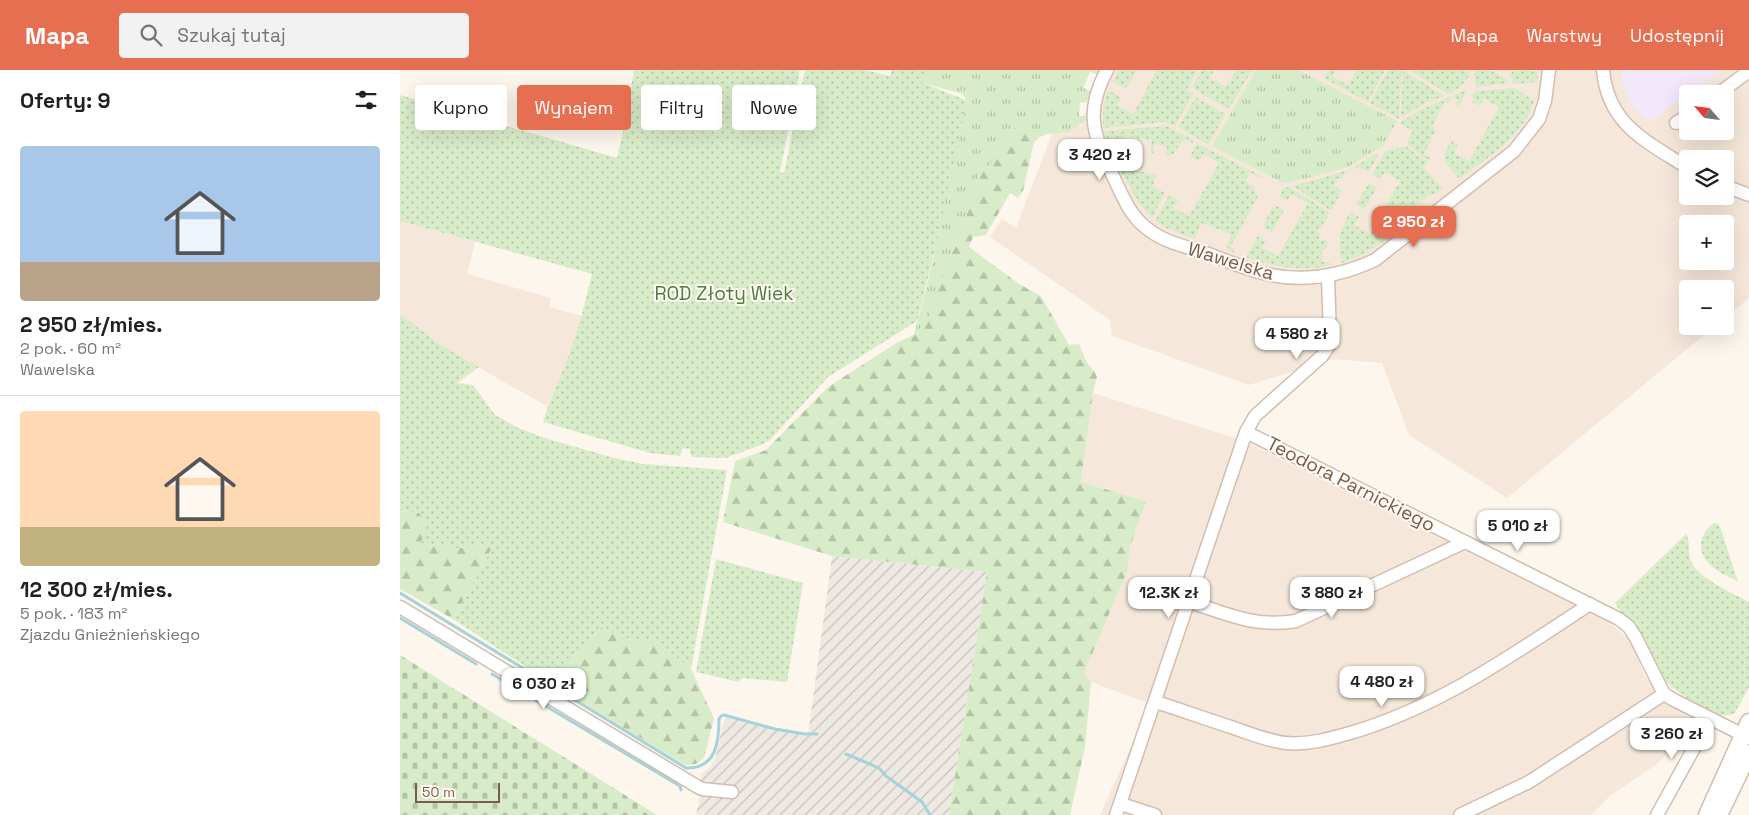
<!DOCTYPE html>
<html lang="pl">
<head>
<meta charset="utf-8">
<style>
	:root { --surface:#fff; --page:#f2f2f2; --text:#202124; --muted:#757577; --line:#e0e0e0; --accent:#e76f51 }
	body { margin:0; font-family:"Space Grotesk",sans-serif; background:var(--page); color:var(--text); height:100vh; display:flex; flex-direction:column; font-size:19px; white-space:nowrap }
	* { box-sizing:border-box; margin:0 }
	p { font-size:16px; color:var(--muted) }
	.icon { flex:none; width:28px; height:28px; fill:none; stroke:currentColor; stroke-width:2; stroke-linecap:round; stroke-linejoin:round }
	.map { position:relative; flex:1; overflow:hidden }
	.details { display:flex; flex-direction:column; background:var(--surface); width:400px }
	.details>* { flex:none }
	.guide { position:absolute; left:15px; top:15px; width:475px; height:45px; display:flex; gap:10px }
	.needle { width:32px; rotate:298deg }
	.controls { position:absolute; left:1279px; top:15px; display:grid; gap:10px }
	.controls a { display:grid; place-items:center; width:55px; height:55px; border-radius:5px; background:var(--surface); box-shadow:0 5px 20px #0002; font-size:25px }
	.scale { position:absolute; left:15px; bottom:12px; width:85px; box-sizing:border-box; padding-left:5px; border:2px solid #7a5c4d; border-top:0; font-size:14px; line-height:18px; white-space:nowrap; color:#7a5c4d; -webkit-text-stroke:4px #fffaf3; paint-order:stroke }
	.price { position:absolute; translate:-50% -42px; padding:0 11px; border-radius:10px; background:#fff; color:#222; font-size:16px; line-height:32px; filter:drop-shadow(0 1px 2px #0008) }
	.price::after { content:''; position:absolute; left:50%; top:30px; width:15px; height:11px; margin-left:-8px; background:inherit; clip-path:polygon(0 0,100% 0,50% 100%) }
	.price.current { background:var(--accent); color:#fff }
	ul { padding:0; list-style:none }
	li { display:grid; align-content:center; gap:10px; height:265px; padding:0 20px }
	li+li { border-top:1px solid var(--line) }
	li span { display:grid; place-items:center; height:155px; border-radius:5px; color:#555 }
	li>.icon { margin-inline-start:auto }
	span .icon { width:90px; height:90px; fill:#fffc; stroke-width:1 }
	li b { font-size:21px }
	h2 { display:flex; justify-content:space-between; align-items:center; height:60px; padding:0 20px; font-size:21px }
	.tag { padding:0 18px; border-radius:5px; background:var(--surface); box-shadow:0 5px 20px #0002; font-size:18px; line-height:45px }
	.tag.current { background:var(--accent); color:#fff }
	header { display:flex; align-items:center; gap:30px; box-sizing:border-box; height:70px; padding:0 25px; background:var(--accent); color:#fff }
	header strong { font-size:24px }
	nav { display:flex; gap:28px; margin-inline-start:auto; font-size:18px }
	.search { width:350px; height:45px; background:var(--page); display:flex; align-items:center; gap:12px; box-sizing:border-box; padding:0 18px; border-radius:5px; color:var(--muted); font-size:19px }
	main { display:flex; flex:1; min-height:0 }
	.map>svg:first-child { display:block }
	.residential { fill:#f5e8da; fill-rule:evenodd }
	.industrial { fill:url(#industrial-furrows) }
	.education { fill:#f3e8fa }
	.grass { fill:url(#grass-dots) }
	.forest { fill:url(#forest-firs) }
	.cemetery { fill:url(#cemetery-stones) }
	.park { fill:url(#park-tufts) }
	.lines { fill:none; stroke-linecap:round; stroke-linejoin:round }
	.stream { stroke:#a5d3da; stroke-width:3 }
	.minor-casing { stroke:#d1beb0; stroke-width:15 }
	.tertiary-casing { stroke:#d1beb0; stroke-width:19 }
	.minor { stroke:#fff; stroke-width:12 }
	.tertiary { stroke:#fff; stroke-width:16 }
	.labels { text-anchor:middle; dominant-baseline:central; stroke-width:4; stroke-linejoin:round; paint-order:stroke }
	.street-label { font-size:19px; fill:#7a5c4d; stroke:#fffaf3 }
	.park-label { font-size:19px; fill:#537a41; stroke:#fffaf3 }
</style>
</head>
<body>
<header>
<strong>Mapa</strong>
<div class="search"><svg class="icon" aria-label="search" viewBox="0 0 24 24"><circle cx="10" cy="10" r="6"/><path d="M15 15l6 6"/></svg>Szukaj tutaj</div>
<nav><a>Mapa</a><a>Warstwy</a><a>Udostępnij</a></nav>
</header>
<main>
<section class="details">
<h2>Oferty: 9<svg class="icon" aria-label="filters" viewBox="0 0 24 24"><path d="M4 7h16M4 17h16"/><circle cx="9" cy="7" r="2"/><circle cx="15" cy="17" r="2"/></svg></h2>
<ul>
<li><span style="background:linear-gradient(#a9c7e8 75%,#b9a48a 0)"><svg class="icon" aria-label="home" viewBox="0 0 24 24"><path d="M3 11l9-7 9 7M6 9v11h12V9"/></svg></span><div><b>2 950 zł/mies.</b><p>2 pok. · 60 m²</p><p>Wawelska</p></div></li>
<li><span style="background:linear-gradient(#ffd9b3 75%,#c2b280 0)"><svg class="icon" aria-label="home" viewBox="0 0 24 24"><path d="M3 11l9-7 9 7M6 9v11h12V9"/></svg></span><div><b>12 300 zł/mies.</b><p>5 pok. · 183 m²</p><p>Zjazdu Gnieźnieńskiego</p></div></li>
</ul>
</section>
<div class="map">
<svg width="1349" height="745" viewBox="0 0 1349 745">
	<defs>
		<pattern id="industrial-furrows" width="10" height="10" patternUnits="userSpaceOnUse" patternTransform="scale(1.25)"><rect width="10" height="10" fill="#efe9e4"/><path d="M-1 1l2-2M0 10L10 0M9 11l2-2" fill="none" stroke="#c7c0bb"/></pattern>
		<pattern id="grass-dots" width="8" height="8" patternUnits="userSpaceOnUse" patternTransform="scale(1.25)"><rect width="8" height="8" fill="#d8ecc9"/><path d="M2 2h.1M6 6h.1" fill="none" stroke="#b4c2a5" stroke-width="1.8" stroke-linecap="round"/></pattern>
		<pattern id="forest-firs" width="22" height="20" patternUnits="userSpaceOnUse" patternTransform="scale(1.25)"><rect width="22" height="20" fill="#d8ecc9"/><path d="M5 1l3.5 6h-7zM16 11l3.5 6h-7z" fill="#b4c2a5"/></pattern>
		<pattern id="cemetery-stones" width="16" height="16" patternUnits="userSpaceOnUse" patternTransform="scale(1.25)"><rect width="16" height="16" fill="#d8ecc9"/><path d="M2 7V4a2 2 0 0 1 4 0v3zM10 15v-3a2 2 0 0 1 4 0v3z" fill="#b4c2a5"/></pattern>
		<pattern id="park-tufts" width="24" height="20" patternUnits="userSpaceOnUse" patternTransform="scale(1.25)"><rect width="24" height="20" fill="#d8ecc9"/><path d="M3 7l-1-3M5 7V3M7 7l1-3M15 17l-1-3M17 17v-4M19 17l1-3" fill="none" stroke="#b4c2a5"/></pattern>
	</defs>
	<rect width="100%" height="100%" fill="#fdf6ec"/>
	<g class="residential">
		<path d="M698,0H1349V228L1325,248V219H1288V256H1315L1107,428L1009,365L982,293L934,289L849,315L712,266L710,250L590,167L602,149L616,158L658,48L681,57ZM1288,24H1325V61H1288ZM1288,89H1325V126H1288ZM1288,154H1325V191H1288Z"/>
		<path d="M0,151L75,172L67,204L151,228L149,237L182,246L168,290L147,336L107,314L41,275L0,244Z"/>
		<path d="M693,323L844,371L1209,552L1232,572L1245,607L1299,653L1257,694L1211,725L1191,745H700L750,634L691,612L684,603L727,502L730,477L746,431L681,412Z"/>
	</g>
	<path class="industrial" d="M432,486L587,502L549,745H296L300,726L301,704L310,697L315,689L323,654L327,648L408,665Z"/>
	<path class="education" d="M1221,0H1321L1251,51L1240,43L1231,33L1224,17Z"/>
	<g class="grass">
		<path d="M234,0H400L380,102L384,103L405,0H465L490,6L492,0H525L523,13L568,31L550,119L517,251L428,307L370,370L361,375L326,388L292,387L290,383V379L283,378L280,386L250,383L143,352C149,330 159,311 167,290C178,262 185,233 192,204L0,151V25L217,88L225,53Z"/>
		<path d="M718,0H737L726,19L713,12Z"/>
		<path d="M757,0H797L787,20L793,24L775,56L765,52L703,58V39L707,22L709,21L721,27L717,35L733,44Z"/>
		<path d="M802,0H814L810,8L826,17L836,0H852L830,37L826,38L793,18V16Z"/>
		<path d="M928,0H935L932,6L948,15L957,0H985L968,32L923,8Z"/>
		<path d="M988,0H1002L999,49L970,33Z"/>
		<path d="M1003,0L1044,26L1026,33L1001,47Z"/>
		<path d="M1010,0H1071C1067,12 1060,19 1048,24Z"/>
		<path d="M1076,0H1090L1108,10L1109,13L1076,17L1074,4Z"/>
		<path d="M1115,0H1129L1138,3L1137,12L1114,14L1110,4Z"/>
		<path d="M1115,18L1134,31C1124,66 1088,87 1061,108H1058L1044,91L1045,83L1051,71L1058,75L1054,83L1069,91L1099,37L1084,28L1080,36L1072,32L1074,29L1071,27L1075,21Z"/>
		<path d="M1064,21H1067L1059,36L1055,34L1058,30L1052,27L1048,34L1045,32L1032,56L1034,57L1035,62L1024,84L1031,88L1030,90L1023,88L1007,73L1013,61L1000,54L1002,51L1022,39Z"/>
		<path d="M796,27L825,44L809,75L778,57Z"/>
		<path d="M766,56L794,70L792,74L787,70L782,71L775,82L770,86L766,85L767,77L755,74L753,83L750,82L752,71L725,66L722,83L715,88L709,79L703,61Z"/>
		<path d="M797,73L861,106L860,108L850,102L845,111L855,117L854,120L858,127L830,177L835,180V183L829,181L827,176L831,164L801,153L795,169L766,158L755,151L769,125L778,130L774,138L789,146L819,93L804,84L799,91L790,86Z"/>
		<path d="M1006,76L1022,89L1029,92L1023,97L1043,119L1035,124H1030L1009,142L1008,153C987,170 968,184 942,193C937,170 939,163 950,142L959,147L954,155L970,164L1000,111L985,102L981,109L973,105V103L985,81Z"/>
		<path d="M976,84H979L969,102L958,97L945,103L942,110L938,108L934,116L942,121L931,141L893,116L949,100Z"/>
		<path d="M723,93L729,99L757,105L752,116L765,123L752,148L739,133L718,96Z"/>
		<path d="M969,113L977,117L964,140L956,134Z"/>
		<path d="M890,117L930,143L921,157L918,158L920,171L926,170L928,172L926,179L922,180V192H929L932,195C902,202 874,197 846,187L857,167L859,166L866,170L862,178L878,186L908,133L892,124L887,131L881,128L880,125L884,118Z"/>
		<path d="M874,135L884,140L872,162L863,156Z"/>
		<path d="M0,244L41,275L79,297L57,313L73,315L95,345L118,358L148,369L214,388L243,394L327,400L291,599L256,572L234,571L201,558L152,614L53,549L93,476L57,478L20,473L19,443L0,441Z"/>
		<path d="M1314,453L1319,454L1338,512C1323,503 1299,495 1301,473C1302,465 1307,458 1314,453Z"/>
		<path d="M1286,464C1291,472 1287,482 1291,491C1297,508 1333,523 1349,532V617L1335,643C1331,645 1325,646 1320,645C1308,642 1272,620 1265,610C1256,597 1252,582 1244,568C1236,555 1222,547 1215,533Z"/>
		<path d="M316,489L403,513L387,612L342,608L339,612L296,602Z"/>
	</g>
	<g class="forest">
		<path d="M615,57L640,67L634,72L623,121L618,128L610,123L586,165L573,167L569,177L619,214L641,226L669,275L679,274L687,293L695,302L697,307L693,323L681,412L746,431L730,477L727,502L684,603L691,612L685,677L670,745H549L587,502L432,486L323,452L335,391L366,380L428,317L498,272L518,263L566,147L581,95L607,73Z"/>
		<path d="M0,441L19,443L27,454L21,473L57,478L93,476L53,549L0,519Z"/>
		<path d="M201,558L234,571L256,572L291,599L314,648L304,688L296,694L285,695L152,614Z"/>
	</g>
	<path class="cemetery" d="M0,585L257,745H0Z"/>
	<g class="park">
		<path d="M525,0H701L699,3L696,4L690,2L683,18L689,20L691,24L687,32L680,33L679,46H687V50L669,62L647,64L640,67L615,57L607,73L587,97L581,96L566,147L548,191L524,259L514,265L531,198L567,31L563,24L522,13Z"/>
		<path d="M856,0H898L997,51L984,75L948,97L888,113H883L812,76Z"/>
	</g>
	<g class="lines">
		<g class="stream">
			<path d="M0,523L286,698C316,699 319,672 319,649L321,646L324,645L375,659L405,664H417"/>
			<path d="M0,548L76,594"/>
			<path d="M92,604L280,716L281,720"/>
			<path d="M446,684L472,695L480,699L486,706L522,732L530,745"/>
		</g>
		<defs>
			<g id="minor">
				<path d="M707,0C687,37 691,61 709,98C719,117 727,142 744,156C762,172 784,176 806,183C821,189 837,195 852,200C894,214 936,208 975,190L1114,81L1139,49L1145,31L1149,0"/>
				<path d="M1203,0C1208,55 1246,71 1288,98"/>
				<path d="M1318,24L1349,1"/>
				<path d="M1276,53L1288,45"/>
				<path d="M1325,116L1349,125"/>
				<path d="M846,362L1219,549L1229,557L1236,568L1264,624L1274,630L1349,668"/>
				<path d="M790,532C828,544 855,558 896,551L1065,472"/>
				<path d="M0,537L298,717L302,719L332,722"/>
				<path d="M756,632C781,640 806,649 831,657C849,663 867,671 886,673C908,675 929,669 950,663C1039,637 1114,584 1190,534"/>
				<path d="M721,734L755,745"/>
				<path d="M716,745L846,362L855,346L922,286L928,277L930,268L928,206"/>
				<path d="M1060,745L1129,712L1264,624"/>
				<path d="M1257,745L1310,649"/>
			</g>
			<g id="tertiary">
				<path d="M1307,745L1349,652"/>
				<path d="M1319,745L1349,683"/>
			</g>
		</defs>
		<use href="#minor" class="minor-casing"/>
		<use href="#tertiary" class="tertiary-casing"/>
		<use href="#minor" class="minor"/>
		<use href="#tertiary" class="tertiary"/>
	</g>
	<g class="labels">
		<g class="street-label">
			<text transform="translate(831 191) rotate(17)">Wawelska</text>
			<text transform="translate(951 414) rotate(27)">Teodora Parnickiego</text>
		</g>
		<g class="park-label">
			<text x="324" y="223">ROD Złoty Wiek</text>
		</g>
	</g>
</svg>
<div class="controls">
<a><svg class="needle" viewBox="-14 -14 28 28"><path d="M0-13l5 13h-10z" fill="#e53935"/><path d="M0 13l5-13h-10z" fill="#757577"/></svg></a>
<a><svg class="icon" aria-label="layers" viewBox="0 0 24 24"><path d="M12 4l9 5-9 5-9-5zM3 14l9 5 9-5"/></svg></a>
<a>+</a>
<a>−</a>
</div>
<div class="scale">50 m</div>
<b class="price" style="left:700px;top:111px">3 420 zł</b>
<b class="price current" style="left:1014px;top:178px">2 950 zł</b>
<b class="price" style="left:897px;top:290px">4 580 zł</b>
<b class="price" style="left:1118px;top:482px">5 010 zł</b>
<b class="price" style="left:769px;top:549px">12.3K zł</b>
<b class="price" style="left:932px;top:549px">3 880 zł</b>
<b class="price" style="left:982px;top:638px">4 480 zł</b>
<b class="price" style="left:144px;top:640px">6 030 zł</b>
<b class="price" style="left:1272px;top:690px">3 260 zł</b>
<div class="guide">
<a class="tag">Kupno</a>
<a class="tag current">Wynajem</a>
<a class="tag">Filtry</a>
<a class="tag">Nowe</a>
</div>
</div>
</main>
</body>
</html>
